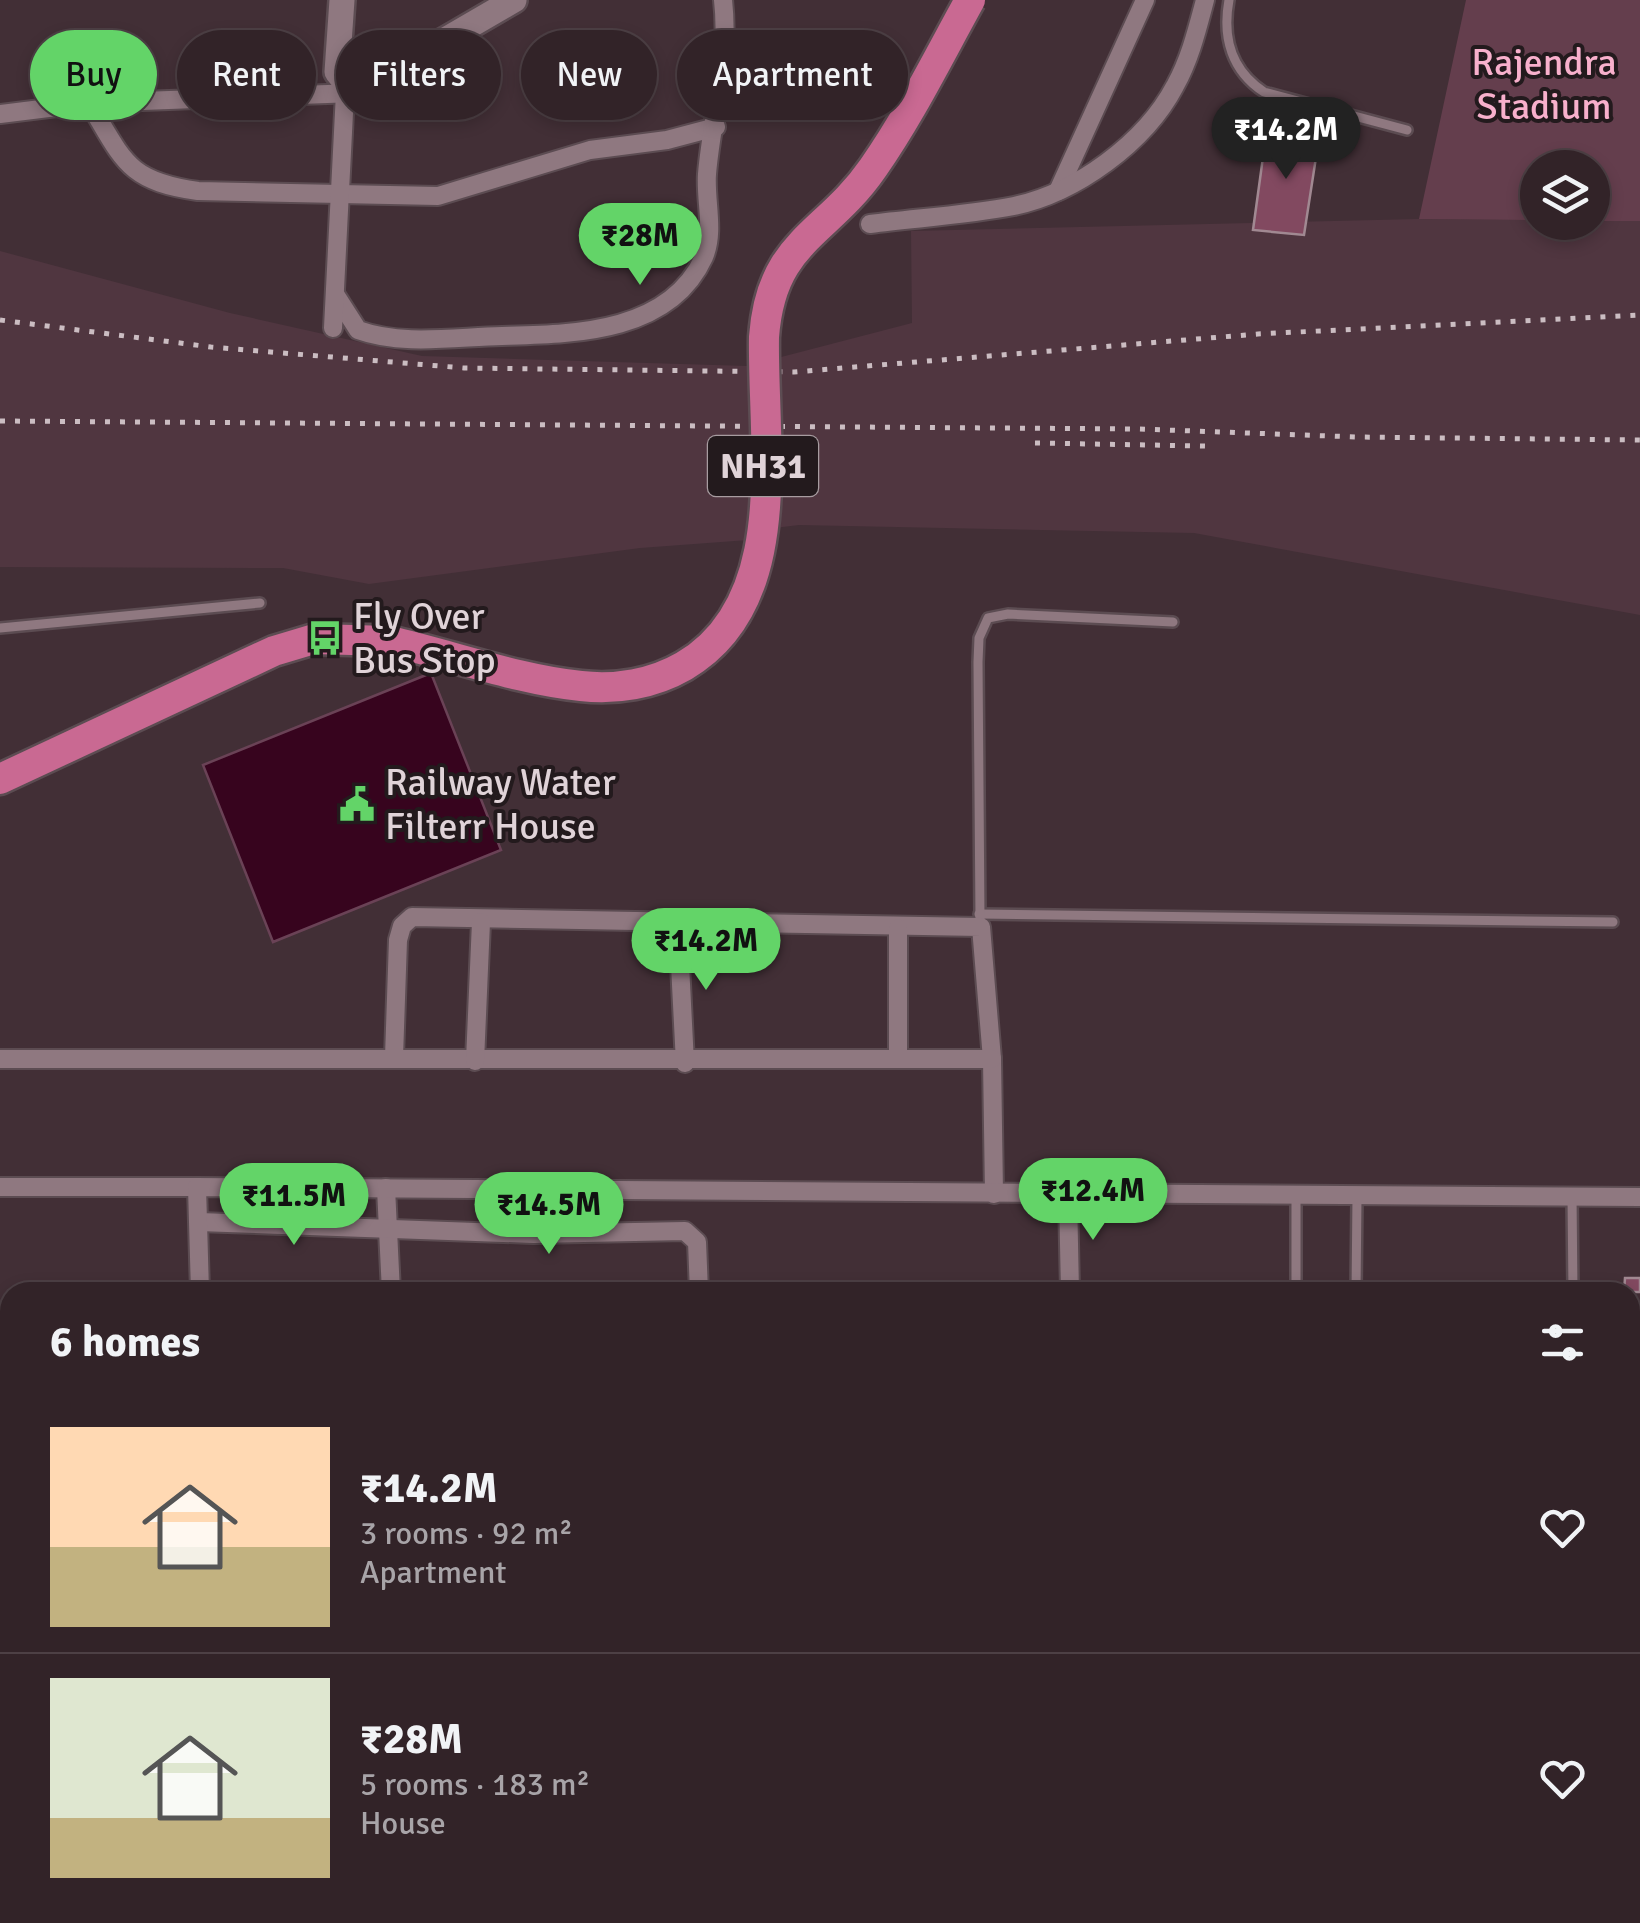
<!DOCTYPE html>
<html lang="en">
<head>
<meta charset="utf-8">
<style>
	:root { --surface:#322328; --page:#3a2b30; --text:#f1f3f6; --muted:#a8a4a8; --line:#4d4045; --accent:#63d468 }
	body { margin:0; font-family:Signika,sans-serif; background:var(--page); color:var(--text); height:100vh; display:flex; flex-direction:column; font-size:38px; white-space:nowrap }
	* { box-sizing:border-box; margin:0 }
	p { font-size:32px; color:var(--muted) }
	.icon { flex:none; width:55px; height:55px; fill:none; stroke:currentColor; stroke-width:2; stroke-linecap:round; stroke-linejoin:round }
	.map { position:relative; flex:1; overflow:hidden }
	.panel { position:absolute; left:0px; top:1282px; width:1640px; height:642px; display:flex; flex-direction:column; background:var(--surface); border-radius:30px 30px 0 0; box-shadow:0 5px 15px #0003,0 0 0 2px var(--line) }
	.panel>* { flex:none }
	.hud { position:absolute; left:30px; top:30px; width:1000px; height:90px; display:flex; gap:20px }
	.buttons { position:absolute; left:1520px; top:150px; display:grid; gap:20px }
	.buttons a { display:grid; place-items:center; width:90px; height:90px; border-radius:50%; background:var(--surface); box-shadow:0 5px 15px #0003,0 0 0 2px var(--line); font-size:50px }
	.price { position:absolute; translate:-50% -85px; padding:0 22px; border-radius:35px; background:var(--accent); color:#111; font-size:32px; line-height:65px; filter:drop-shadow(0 2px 5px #0008) }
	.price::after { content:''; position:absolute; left:50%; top:60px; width:30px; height:22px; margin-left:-15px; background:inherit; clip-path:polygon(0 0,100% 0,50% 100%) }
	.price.active { background:#222; color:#fff }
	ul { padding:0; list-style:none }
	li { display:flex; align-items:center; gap:30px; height:250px; padding:0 50px }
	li+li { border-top:2px solid var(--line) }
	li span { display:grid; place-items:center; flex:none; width:280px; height:200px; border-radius:0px; color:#555 }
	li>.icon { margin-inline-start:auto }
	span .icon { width:120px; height:120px; fill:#fffc; stroke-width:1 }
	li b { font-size:42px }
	h2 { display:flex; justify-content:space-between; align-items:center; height:120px; padding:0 50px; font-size:42px }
	.chip { padding:0 35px; border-radius:45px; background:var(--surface); box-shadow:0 5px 15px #0003,0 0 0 2px var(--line); font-size:35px; line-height:90px }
	.chip.active { background:var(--accent); color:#111 }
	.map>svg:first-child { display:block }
	.built { fill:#503640 }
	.green { fill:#643e4d }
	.water { fill:#37041e; stroke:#6a4256; stroke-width:2.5 }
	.building { fill:#824960; stroke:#a18992; stroke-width:2.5 }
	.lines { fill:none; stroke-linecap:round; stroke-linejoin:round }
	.lane-casing { stroke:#5c4c52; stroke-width:14 }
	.street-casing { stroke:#5c4c52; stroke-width:22 }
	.secondary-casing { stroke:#5c4c52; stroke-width:30 }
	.highway-casing { stroke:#5c4c52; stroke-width:35 }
	.lane { stroke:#8f7880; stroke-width:9 }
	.street { stroke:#8f7880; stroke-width:18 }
	.secondary { stroke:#8f7880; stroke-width:25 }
	.highway { stroke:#c96992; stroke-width:30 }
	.rail { stroke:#cbbdc2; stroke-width:5; stroke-dasharray:5 10; stroke-linecap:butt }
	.highway-bridge-casing { stroke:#5c4c52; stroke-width:35; stroke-linecap:butt }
	.highway-bridge { stroke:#c96992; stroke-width:30 }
	.labels { text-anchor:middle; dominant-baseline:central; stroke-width:8; stroke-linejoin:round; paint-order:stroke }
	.shield { fill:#231a1d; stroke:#a79ca0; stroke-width:2.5 }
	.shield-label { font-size:35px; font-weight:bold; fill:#e0d3d8 }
	.park-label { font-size:38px; fill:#f8b0cc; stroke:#231a1d }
	.poi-label { font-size:38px; fill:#e0d3d8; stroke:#231a1d; text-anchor:start }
</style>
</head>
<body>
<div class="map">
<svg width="1640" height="1923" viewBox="0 0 1640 1923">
	<rect width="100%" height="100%" fill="#422f36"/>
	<path class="built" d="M1419,219L1640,221V615L1194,533L799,525L749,531L748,540L640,548L369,584L283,568L0,567V251L230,313L422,356L747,366L912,323L911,231Z"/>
	<path class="green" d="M1466,0H1640V221H1593L1592,168H1538L1537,220L1419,219Z"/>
	<path class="water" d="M431,673L501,850L273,942L203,765Z"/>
	<g class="building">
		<path d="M1267,128L1319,138L1304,235L1253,230Z"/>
		<path d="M1625,1278H1640V1292H1624Z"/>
	</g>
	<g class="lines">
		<defs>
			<g id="lane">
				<path d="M1229,0C1222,38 1232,71 1264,92L1407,130"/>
				<path d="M0,628L260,603"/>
				<path d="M979,914L1613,922"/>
				<path d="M980,919L978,662L979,638L988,618L1008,614L1173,622"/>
				<path d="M1572,1196L1573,1292"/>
				<path d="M1296,1197V1292"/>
				<path d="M1356,1292L1357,1197"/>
			</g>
			<g id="street">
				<path d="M89,103C124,161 127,181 198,191L438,196L590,150L667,140L716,127"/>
				<path d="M0,114L89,103L354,93"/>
				<path d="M1058,191L1145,0"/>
				<path d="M870,224C917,218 967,215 1014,206C1076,193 1145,143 1175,86C1190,59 1197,30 1205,0"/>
				<path d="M335,294L358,330C402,346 455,337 502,336C572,334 669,334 704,257C715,231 705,201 707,174C712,114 730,61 723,0"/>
				<path d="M333,328L345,93"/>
				<path d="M678,925L685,1063"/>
				<path d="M394,1057L398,940L402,926L412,917L981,927L992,1059L994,1194"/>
				<path d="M898,1058V928"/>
				<path d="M0,1059H992"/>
				<path d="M475,1061L481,922"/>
				<path d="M0,1187H197"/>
				<path d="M386,1188L391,1292"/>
				<path d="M1068,1195L1070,1292"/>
				<path d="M199,1222L534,1234L685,1231L697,1242L699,1292"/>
				<path d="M200,1292L197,1187L1640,1197"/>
				<path d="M0,1338H10"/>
				<path d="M0,1548L10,1549"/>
				<path d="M0,1651L10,1653"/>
				<path d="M0,1823L10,1825"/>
				<path d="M476,1915L501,1923"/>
				<path d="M833,1915L847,1923"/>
				<path d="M916,1915L930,1923"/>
				<path d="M22,1923L24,1915"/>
				<path d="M356,1923L358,1915"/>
			</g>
			<path id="secondary" d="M342,0L337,72L354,93L514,0"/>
			<path id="highway" d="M0,779L274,651L314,639L389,641"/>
		</defs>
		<use href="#lane" class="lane-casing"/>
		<use href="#street" class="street-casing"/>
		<use href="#secondary" class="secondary-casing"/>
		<use href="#highway" class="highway-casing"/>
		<use href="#lane" class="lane"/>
		<use href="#street" class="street"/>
		<use href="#secondary" class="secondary"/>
		<use href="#highway" class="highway"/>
		<g class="rail">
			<path d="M0,320L211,347L464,368L794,372L1258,334L1640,315"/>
			<path d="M0,421L1139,429L1357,437L1640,440"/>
			<path d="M1035,443L1205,446"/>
		</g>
		<defs>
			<path id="highway-bridge" d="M389,641C451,655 519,680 581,686C616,690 653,684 684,666C793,602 762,444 764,337C771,240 826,236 873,168C910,115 939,56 970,0"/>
		</defs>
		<use href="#highway-bridge" class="highway-bridge-casing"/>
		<use href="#highway-bridge" class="highway-bridge"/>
	</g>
	<defs>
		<symbol id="bus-bare" viewBox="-9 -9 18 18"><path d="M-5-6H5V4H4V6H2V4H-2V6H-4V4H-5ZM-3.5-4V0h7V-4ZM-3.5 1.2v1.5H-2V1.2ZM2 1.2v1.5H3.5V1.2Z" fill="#63d468" stroke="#231a1d" stroke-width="2.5" paint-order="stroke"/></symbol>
		<symbol id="civic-bare" viewBox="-9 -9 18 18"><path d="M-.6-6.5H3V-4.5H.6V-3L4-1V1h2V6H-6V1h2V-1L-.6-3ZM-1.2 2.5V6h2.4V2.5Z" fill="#63d468" stroke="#231a1d" stroke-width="2.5" paint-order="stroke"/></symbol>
	</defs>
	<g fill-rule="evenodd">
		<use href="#bus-bare" x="300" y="613" width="50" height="50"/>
		<use href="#civic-bare" x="332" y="779" width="50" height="50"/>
	</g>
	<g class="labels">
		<rect class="shield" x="708" y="436" width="110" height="60" rx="8"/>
		<g class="shield-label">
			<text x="763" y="466">NH31</text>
		</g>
		<g class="park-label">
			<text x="1544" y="62">Rajendra<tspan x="1544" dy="44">Stadium</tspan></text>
		</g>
		<g class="poi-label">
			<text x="353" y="616">Fly Over<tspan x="353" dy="44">Bus Stop</tspan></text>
			<text x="385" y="782">Railway Water<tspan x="385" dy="44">Filterr House</tspan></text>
		</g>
	</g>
</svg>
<div class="buttons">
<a><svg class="icon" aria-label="layers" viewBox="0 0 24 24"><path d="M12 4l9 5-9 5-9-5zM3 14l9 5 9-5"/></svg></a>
</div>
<b class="price active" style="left:1286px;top:182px">₹14.2M</b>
<b class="price" style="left:640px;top:288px">₹28M</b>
<b class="price" style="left:706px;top:993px">₹14.2M</b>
<b class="price" style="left:1093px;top:1243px">₹12.4M</b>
<b class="price" style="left:294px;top:1248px">₹11.5M</b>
<b class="price" style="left:549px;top:1257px">₹14.5M</b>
<div class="hud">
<a class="chip active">Buy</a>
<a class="chip">Rent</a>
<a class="chip">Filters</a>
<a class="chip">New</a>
<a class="chip">Apartment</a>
</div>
<section class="panel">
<h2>6 homes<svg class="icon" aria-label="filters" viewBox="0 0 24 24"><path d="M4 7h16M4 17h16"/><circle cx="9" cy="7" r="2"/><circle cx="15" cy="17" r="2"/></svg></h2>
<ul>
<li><span style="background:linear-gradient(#ffd9b3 60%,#c2b280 0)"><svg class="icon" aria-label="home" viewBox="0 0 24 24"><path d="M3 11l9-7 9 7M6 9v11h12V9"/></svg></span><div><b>₹14.2M</b><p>3 rooms · 92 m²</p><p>Apartment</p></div><svg class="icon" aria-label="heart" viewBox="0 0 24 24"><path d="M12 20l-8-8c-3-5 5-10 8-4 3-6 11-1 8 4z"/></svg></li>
<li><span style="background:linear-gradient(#dfe7d0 70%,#c2b280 0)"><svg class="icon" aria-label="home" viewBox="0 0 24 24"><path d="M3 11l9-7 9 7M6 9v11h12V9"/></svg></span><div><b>₹28M</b><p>5 rooms · 183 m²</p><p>House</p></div><svg class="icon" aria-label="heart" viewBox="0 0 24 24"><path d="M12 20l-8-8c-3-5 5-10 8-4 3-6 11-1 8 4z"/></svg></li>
</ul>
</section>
</div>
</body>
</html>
